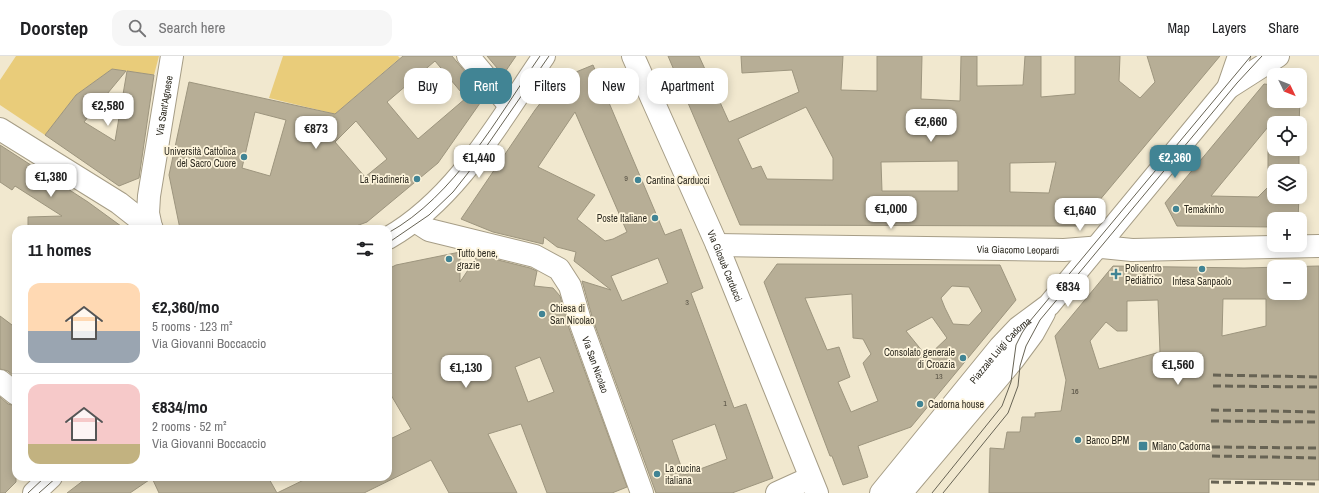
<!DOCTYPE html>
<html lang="en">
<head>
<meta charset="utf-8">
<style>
	:root { --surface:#fff; --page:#f6f6f6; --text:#202124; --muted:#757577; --line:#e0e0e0; --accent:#418494 }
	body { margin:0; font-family:"Archivo Narrow",sans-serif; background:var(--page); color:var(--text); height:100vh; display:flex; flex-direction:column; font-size:15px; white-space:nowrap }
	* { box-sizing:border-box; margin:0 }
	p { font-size:13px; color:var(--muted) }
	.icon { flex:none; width:22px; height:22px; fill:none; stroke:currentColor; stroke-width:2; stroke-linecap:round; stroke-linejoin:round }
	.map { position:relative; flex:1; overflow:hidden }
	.sheet { position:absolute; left:12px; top:169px; width:380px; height:256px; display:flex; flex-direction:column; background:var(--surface); border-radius:12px; box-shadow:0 2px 10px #0003 }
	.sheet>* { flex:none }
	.top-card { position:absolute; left:404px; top:12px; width:380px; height:36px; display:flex; gap:8px }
	.needle { width:26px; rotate:133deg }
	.buttons { position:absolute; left:1267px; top:12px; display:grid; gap:8px }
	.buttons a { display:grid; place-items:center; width:40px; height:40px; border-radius:8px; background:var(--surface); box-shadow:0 2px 10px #0003; font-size:20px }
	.price { position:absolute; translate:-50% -34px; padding:0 9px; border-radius:8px; background:#fff; color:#222; font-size:13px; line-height:26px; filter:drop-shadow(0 1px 2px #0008) }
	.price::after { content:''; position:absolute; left:50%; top:24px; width:12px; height:9px; margin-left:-6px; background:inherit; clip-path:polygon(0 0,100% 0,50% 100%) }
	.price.active { background:var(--accent); color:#fff }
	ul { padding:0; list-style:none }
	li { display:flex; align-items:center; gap:12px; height:100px; padding:0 16px }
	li+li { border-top:1px solid var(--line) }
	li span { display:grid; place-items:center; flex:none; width:112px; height:80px; border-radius:12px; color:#555 }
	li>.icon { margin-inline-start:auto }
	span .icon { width:48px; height:48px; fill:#fffc; stroke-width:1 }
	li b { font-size:17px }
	h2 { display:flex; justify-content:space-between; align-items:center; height:48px; padding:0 16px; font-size:17px }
	.tag { padding:0 14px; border-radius:12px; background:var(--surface); box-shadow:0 2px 10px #0003; font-size:14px; line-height:36px }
	.tag.active { background:var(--accent); color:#fff }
	header { display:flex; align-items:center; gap:24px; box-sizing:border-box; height:56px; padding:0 20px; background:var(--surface); border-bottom:1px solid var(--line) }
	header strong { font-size:19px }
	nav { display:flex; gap:22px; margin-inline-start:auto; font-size:14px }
	.search { width:280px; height:36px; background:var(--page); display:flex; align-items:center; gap:10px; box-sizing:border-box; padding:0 14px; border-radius:12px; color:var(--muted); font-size:15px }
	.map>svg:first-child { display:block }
	.green { fill:#e9cc7a }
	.building { fill:#b7ae96; stroke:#9d957e; fill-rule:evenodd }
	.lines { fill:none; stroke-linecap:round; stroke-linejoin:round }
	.minor-casing { stroke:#a69d86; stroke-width:24 }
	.minor { stroke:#fff; stroke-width:22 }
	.tram { stroke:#676354; stroke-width:1 }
	.rail { stroke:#676354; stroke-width:3; stroke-dasharray:8 4; stroke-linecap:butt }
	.poi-dot { fill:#418494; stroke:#fef5dc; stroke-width:1.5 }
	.labels { text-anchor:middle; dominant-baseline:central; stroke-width:3.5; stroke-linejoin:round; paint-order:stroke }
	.number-label { font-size:8px; fill:#514c3f }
	.street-label { font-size:10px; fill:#2f2c22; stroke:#fef5dc }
	.poi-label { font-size:10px; fill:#2f2c22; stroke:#fef5dc; text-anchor:start }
</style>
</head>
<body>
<header>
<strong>Doorstep</strong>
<div class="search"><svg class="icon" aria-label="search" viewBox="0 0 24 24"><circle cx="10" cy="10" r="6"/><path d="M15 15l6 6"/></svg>Search here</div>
<nav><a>Map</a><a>Layers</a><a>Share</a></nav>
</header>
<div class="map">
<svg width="1319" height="437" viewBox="0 0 1319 437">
	<rect width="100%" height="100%" fill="#f1e8cf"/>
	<g class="green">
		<path d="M16,0H159L154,19L112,13L76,39L45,79L0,49V24Z"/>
		<path d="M283,0H398L400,2L335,58L269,42Z"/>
	</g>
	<g class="building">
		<path d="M403,0H452L485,40L438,107L367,166L348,173H180L169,119L189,26L335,58ZM435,5L466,42L418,83L387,46ZM255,56L286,64L270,120L242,112ZM356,65L387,103L365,121L335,86Z"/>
		<path d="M487,0H516L503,19Z"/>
		<path d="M668,0H699L729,66L799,36L792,14L742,17L741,0H843L841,34L877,35V0H922L921,43L960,45L961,0H977V30L1023,29L1025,0H1041V41L1075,38V0H1120L1119,25L1140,42L1155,26L1147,0H1220L1078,170H1049L740,169ZM806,51L833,102V124L767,123L761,110L752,113L738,83ZM958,105V135H882L881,106ZM1056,106L1049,137L1010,136V107Z"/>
		<path d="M593,9L665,179L681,173L703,232L691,237L734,352L746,348L773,422L732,437H656L593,264L582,225L611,234L574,205L576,196L557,191L544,181L543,188L493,176L461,163L535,54L559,23ZM575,56L627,176L613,183L605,185L577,163L595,139L538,111ZM658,202L668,227L622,245L611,220ZM715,368L727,403L684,419L672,384Z"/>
		<path d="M112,13L126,15L84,66L115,85L127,15L154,19L139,122L119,130L45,79L76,39Z"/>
		<path d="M1264,28L1274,29V45H1300L1299,67H1274V93H1299V115H1274V141H1299L1298,163H1274V171L1177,170L1165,147ZM1268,71V131L1258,141L1211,140Z"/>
		<path d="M0,89L88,146L125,173H28V161L62,160L15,130L12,134L0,126Z"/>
		<path d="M460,196V226L478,199L530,212L537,215L534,230L553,232L560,240L569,272L627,431L612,437H547L521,368L488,378L517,437H449L431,404L364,437H159L152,422L130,437H67L88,421H268L277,437L310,421H388V384L411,373L388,334V213L396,209ZM540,301L554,336L528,346L515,311Z"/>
		<path d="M777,208L1000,209L1016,244L911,371L858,390L868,421L843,429L832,400H830L764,226ZM952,230L969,231L982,255L969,269L953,268L945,252L941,242ZM852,238L853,282L863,283L871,298L863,307L878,345L851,356L838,326L850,321L839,291L827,294L805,242ZM932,261L947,282L927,301L906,275Z"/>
		<path d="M1113,210L1244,212L1319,210V424L1209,423V437H989L990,392L1004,393L1007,376H1020L1022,361H1035V357L1061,355L1066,324L1055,280ZM1274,211H1300V237H1274ZM1223,243H1266V270L1222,280ZM1158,244L1160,296L1099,313L1090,285L1106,266L1117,275H1127V245Z"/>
		<path d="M0,260L16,272V322L8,315L0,313Z"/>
		<path d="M0,341L8,348L16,350V426L5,437H0Z"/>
	</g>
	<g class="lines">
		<defs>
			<g id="minor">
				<path d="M468,0L510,50"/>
				<path id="s1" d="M633,0L717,189L817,437"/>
				<path d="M1228,32L1278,0"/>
				<path d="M0,73L119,147L152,173"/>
				<path id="s2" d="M415,165L429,174L535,200L559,213L570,230L581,268L642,437"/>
				<path id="s3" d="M151,171L148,157L149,140L172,0"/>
				<path d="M388,182C458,142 500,64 544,0"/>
				<path id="s4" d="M717,189L1064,194L1102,191L1132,194L1319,190"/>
				<path d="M0,325L16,338"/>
				<path d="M34,437L51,421"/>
				<path d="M777,437L810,422"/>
				<path id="s5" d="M881,437L1000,291L1018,272L1049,249L1228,32L1239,0"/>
				<path d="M901,437L1013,304L1033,277L1044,257"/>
			</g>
		</defs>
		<use href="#minor" class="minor-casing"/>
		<use href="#minor" class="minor"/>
		<g class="tram">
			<path d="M388,177C455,140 497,62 540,0"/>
			<path d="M388,187L429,159L453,136L468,117L549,0"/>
			<path d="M28,437L45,421"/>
			<path d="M39,437L57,421"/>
			<path d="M932,437L1002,350L1011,326L1016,289L1022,277L1030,265L1251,0"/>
			<path d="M943,437L1008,357L1018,330L1020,310L1026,290L1040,264L1237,27L1262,0"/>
		</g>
		<g class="rail">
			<path d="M1213,319L1319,321"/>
			<path d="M1213,330L1319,331"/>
			<path d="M1211,354L1319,356"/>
			<path d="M1211,365L1319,366"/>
			<path d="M1212,391L1319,392"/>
			<path d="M1212,400L1319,402"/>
			<path d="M1211,426L1319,428"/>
		</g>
	</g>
	<g class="poi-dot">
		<circle cx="244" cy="101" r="4"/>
		<circle cx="417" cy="123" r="4"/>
		<circle cx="638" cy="124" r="4"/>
		<circle cx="1176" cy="153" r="4"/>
		<circle cx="655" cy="162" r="4"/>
		<circle cx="449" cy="203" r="4"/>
		<circle cx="1202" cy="213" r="4"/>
		<path d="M1114 212h4v4h4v4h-4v4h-4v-4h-4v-4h4z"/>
		<circle cx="542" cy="258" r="4"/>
		<circle cx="963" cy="302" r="4"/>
		<circle cx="920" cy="348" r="4"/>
		<circle cx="1078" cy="384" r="4"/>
		<rect x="1138" y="385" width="10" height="10" rx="2"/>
		<circle cx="657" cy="418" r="4"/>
	</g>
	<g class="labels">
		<g class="number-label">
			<text x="626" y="122">9</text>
			<text x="687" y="246">3</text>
			<text x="939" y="320">13</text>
			<text x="1075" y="335">16</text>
			<text x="725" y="347">1</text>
		</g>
		<g class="street-label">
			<text stroke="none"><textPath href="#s3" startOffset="123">Via Sant'Agnese</textPath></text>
			<text stroke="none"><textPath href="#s4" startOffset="301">Via Giacomo Leopardi</textPath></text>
			<text stroke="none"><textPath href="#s1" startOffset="229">Via Giosuè Carducci</textPath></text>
			<text stroke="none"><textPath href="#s5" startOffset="186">Piazzale Luigi Cadorna</textPath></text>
			<text stroke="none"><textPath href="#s2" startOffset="256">Via San Nicolao</textPath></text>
		</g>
		<g class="poi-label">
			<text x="236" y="95" text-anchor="end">Università Cattolica<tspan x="236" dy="12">del Sacro Cuore</tspan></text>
			<text x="409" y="123" text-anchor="end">La Piadineria</text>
			<text x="646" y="124">Cantina Carducci</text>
			<text x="1184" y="153">Temakinho</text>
			<text x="647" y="162" text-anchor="end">Poste Italiane</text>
			<text x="457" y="197">Tutto bene,<tspan x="457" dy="12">grazie</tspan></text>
			<text x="1125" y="212">Policentro<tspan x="1125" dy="12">Pediatrico</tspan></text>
			<text x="1202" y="225" text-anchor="middle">Intesa Sanpaolo</text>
			<text x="550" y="252">Chiesa di<tspan x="550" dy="12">San Nicolao</tspan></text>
			<text x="955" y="296" text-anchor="end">Consolato generale<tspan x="955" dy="12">di Croazia</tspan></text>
			<text x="928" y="348">Cadorna house</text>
			<text x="1086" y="384">Banco BPM</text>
			<text x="1152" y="390">Milano Cadorna</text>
			<text x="665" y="412">La cucina<tspan x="665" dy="12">italiana</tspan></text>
		</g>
	</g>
</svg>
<div class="buttons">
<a><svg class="needle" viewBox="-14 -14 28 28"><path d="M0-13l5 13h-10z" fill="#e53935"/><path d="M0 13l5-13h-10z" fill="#757577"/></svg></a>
<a><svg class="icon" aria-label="locate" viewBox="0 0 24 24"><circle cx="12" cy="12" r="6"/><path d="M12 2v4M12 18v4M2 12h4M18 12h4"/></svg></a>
<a><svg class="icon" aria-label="layers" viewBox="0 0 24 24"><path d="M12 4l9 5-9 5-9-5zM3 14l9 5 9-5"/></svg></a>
<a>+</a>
<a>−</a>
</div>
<b class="price" style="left:108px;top:71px">€2,580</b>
<b class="price" style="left:931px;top:87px">€2,660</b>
<b class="price" style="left:316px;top:94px">€873</b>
<b class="price" style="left:479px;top:123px">€1,440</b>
<b class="price active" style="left:1175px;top:123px">€2,360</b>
<b class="price" style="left:51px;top:142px">€1,380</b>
<b class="price" style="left:891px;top:174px">€1,000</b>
<b class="price" style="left:1080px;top:176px">€1,640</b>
<b class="price" style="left:1068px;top:252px">€834</b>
<b class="price" style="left:1178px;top:330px">€1,560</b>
<b class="price" style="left:466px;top:333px">€1,130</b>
<div class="top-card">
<a class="tag">Buy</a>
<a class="tag active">Rent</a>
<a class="tag">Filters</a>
<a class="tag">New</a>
<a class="tag">Apartment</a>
</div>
<section class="sheet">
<h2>11 homes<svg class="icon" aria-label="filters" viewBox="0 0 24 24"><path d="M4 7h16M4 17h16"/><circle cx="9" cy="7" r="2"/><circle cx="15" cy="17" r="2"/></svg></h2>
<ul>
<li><span style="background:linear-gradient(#ffd9b3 60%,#9aa5b1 0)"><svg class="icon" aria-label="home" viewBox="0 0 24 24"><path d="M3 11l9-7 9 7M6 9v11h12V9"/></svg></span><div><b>€2,360/mo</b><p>5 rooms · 123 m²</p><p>Via Giovanni Boccaccio</p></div></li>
<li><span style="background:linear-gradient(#f6c9c9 75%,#c2b280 0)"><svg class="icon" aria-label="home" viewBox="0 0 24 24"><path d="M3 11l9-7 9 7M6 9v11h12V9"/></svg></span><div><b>€834/mo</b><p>2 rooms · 52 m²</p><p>Via Giovanni Boccaccio</p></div></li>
</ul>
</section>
</div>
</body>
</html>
